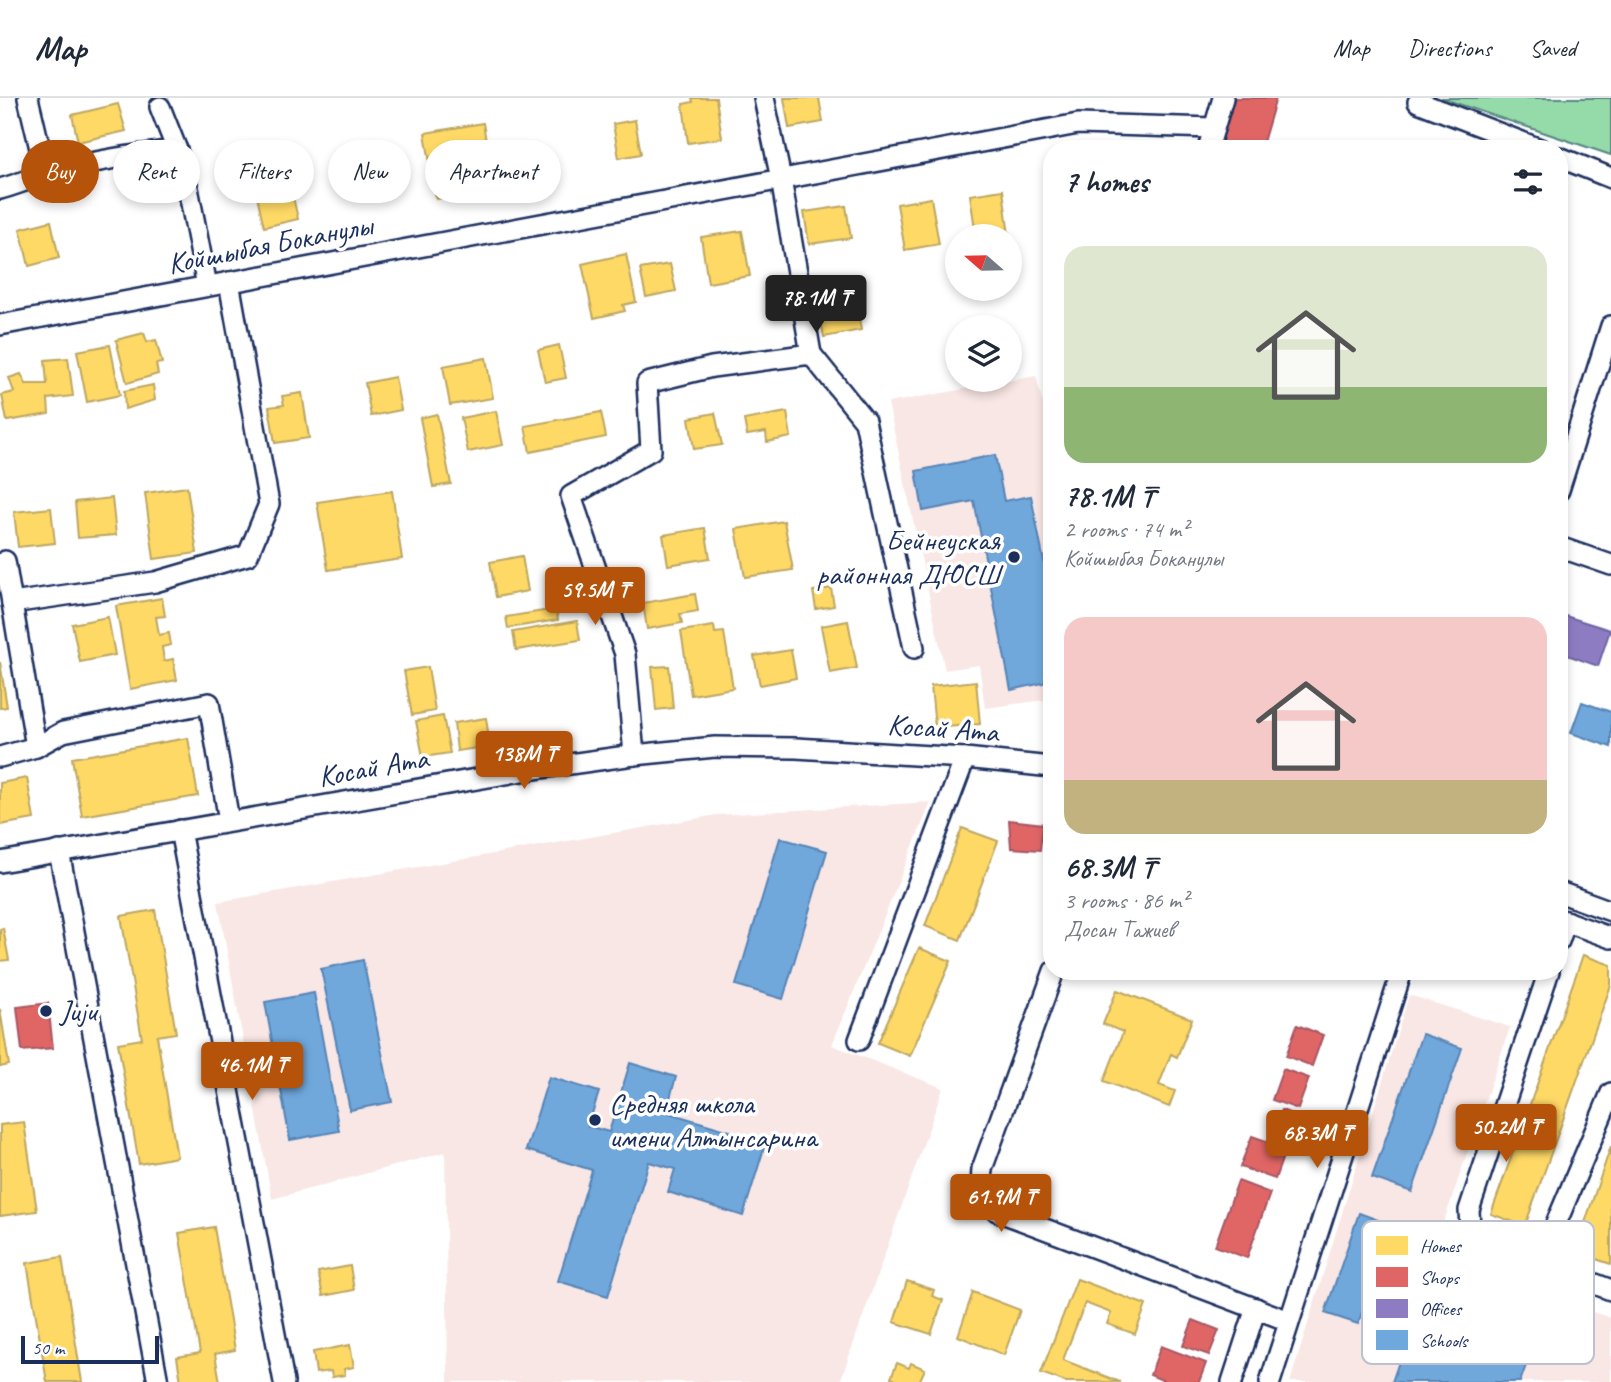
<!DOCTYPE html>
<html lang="en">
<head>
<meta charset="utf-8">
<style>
	:root { --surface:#fff; --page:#f2f2f3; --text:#1f2937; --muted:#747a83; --line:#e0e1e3; --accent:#b45309 }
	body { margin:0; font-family:Caveat,sans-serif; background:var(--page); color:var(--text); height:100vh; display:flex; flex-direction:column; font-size:26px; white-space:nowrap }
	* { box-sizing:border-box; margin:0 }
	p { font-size:23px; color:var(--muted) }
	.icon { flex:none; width:38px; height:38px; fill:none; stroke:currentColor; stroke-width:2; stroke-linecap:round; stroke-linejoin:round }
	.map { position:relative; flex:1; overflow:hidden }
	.drawer { position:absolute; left:1043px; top:42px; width:525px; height:840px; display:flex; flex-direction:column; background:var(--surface); border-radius:28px; box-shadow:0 4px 10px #0003 }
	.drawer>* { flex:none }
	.hud { position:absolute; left:21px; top:42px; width:665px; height:63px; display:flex; gap:14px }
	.needle { width:46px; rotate:290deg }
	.buttons { position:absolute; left:945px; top:126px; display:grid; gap:14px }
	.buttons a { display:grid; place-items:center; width:77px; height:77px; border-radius:50%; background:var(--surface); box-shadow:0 4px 10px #0003; font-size:35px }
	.scale { position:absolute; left:21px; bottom:18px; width:138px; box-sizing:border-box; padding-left:7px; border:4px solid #1b2f5e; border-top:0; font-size:19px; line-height:24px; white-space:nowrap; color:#1b2f5e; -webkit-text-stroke:5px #fff; paint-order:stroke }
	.price { position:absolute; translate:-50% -60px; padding:0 16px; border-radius:7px; background:var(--accent); color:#fff; font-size:23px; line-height:46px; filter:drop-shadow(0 2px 4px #0008) }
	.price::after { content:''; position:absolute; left:50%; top:42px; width:21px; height:16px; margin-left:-10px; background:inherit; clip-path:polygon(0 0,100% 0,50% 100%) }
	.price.on { background:#222; color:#fff }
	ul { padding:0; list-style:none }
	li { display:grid; align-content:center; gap:14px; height:371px; padding:0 21px }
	li span { display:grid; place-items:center; height:217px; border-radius:21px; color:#555 }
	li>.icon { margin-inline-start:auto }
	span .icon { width:126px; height:126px; fill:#fffc; stroke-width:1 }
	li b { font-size:30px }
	h2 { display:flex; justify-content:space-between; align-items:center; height:84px; padding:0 21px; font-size:30px }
	.tag { padding:0 24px; border-radius:32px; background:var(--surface); box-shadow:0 4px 10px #0003; font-size:24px; line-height:63px }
	.tag.on { background:var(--accent); color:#fff }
	header { display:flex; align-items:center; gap:42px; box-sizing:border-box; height:98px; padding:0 35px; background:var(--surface); border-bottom:2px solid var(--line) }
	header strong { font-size:33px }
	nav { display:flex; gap:38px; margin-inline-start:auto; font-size:24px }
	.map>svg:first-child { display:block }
	.built { fill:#f9e7e5 }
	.green { fill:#94dba9; stroke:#588584; stroke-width:2 }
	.homes { fill:#ffd966; stroke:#bba664; stroke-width:2 }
	.shops { fill:#e06666; stroke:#a55664; stroke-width:2 }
	.offices { fill:#8e7cc3; stroke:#6c65a5; stroke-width:2 }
	.schools { fill:#6fa8dc; stroke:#5684b6; stroke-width:2 }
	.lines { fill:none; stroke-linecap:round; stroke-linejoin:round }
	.minor-casing { stroke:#1b2f5e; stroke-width:24 }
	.minor { stroke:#fff; stroke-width:19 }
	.poi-dot { fill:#1b2f5e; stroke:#fff; stroke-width:2.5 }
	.labels { text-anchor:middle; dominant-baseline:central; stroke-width:7; stroke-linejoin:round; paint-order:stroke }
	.street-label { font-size:30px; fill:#1b2f5e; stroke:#fff }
	.poi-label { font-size:30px; fill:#1b2f5e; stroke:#fff; text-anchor:start }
	.key { fill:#fff; stroke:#bbc1cf; stroke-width:2 }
	.key-label { font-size:19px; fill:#1b2f5e }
</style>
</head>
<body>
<header>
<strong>Map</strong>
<nav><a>Map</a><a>Directions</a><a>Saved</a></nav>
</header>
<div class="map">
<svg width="1611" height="1284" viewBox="0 0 1611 1284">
	<rect width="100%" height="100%" fill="#fff"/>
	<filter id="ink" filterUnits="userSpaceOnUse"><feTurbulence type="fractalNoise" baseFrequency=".0143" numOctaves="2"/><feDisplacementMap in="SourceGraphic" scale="14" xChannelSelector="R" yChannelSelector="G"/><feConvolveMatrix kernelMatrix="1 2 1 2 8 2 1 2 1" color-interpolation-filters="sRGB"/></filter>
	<g filter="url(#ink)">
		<g class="built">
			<path d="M1036,278L1046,318H1052V601L985,610L979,567L945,572L888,305Z"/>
			<path d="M931,704L832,947L943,990L840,1284H448L445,1054L272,1101L218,804L717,717Z"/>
			<path d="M1409,897L1510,929L1442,1129L1465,1172L1611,1220V1284H1290Z"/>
		</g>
		<path class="green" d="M1441,0H1611V57Z"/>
		<g class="homes">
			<path d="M692,0H716L722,40L688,45L683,6L693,4Z"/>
			<path d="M784,0H819L823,24L789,30Z"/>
			<path d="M118,6L126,33L78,44L72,17Z"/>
			<path d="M635,22L641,56L619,60L613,26Z"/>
			<path d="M483,25L494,91L436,101L425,35Z"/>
			<path d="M289,81L298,121L264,129L255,89Z"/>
			<path d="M1003,92L1009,138H976L970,97Z"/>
			<path d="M931,100L939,146L905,152L897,106Z"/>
			<path d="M846,108L851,140L809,146L804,114Z"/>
			<path d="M51,123L59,160L29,168L20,131Z"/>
			<path d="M742,133L750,178L708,185L701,139Z"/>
			<path d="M626,156L636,204L623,207L625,213L594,220L582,166Z"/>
			<path d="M670,166L676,193L646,199L640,171Z"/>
			<path d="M854,192L861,232L824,239L816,198Z"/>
			<path d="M144,235L147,244L156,242L162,265L156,266L158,276L127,285L116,242Z"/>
			<path d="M110,247L120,297L87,304L77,253Z"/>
			<path d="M559,247L566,280L545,284L538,252Z"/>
			<path d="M68,260L73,298L48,301L49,316L7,323L2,297L14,294L9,280L21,276L26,286H47L45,262Z"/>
			<path d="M486,260L493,300L450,307L443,268Z"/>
			<path d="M395,279L401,312L371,318L365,285Z"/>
			<path d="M153,287L155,302L125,311L124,293Z"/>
			<path d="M302,295L309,340L275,345L269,309L284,307L282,298Z"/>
			<path d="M496,313L503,347L468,354L461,320Z"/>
			<path d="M601,314L606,339L530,354L525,328Z"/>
			<path d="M787,314L791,339L767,344L766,334L747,337L744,322Z"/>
			<path d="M715,315L722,347L694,351L689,320Z"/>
			<path d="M437,316L451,386L433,389L420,320Z"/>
			<path d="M187,389L197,455L154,461L145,395Z"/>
			<path d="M392,393L402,461L328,472L317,404Z"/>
			<path d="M112,400L116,437L78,440L75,404Z"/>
			<path d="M51,410L55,445L18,449L14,414Z"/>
			<path d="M784,423L793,472L745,479L736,431Z"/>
			<path d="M705,430L710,460L668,467L663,437Z"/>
			<path d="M522,458L528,493L496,499L490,464Z"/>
			<path d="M831,490L834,508L816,511L813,493Z"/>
			<path d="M695,496L698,513L680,516L682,525L647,531L643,505Z"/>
			<path d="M162,500L165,518L156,519L159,537L169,535L171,547L162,549L164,563L173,561L177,582L130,591L116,508Z"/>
			<path d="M556,511L558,522L508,530L506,519Z"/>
			<path d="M108,519L115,557L80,564L72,526Z"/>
			<path d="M577,523L580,542L516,552L513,534Z"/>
			<path d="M848,523L857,570L830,575L821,528Z"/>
			<path d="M714,528L715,535L724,534L733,590L691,597L681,533Z"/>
			<path d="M791,552L796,580L760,587L754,558Z"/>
			<path d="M0,564L7,609L0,610Z"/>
			<path d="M669,568L673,610L656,612L652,569Z"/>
			<path d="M428,569L435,613L412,617L404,573Z"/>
			<path d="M976,583L980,626L935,630L931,588Z"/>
			<path d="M443,618L450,655L423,659L416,623Z"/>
			<path d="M486,620L490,648L457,653L454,625Z"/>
			<path d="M188,640L198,698L82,718L72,660Z"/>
			<path d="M27,680L34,721L0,727V685Z"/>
			<path d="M962,730L998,743L960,842L925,828Z"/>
			<path d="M155,812L176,935L157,938L177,1059L139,1066L118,945L142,941L121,818Z"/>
			<path d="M3,830L9,862L0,863V831Z"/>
			<path d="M919,850L951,863L910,958L878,945Z"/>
			<path d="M1583,857L1611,867V887L1525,1128L1491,1116Z"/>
			<path d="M1117,892L1192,921L1177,959L1171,956L1159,987L1175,993L1169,1009L1104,983L1123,934L1103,926Z"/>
			<path d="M0,911L9,967L0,969Z"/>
			<path d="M24,1024L37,1113L0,1118V1027Z"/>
			<path d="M1611,1048V1166L1575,1154Z"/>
			<path d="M214,1129L235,1252L215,1256L220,1284H181L177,1259L200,1255L179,1135Z"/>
			<path d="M62,1159L82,1284H47L27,1165Z"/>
			<path d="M350,1168L354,1192L323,1198L318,1174Z"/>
			<path d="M1077,1181L1146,1207L1135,1236L1107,1226L1111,1215L1085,1205L1063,1262L1120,1284H1066L1041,1275Z"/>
			<path d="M907,1183L934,1192L932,1198L943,1202L931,1236L894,1224Z"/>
			<path d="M973,1194L1020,1212L1004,1257L958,1238Z"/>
			<path d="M350,1247L354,1269L344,1271L345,1277L332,1279L331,1273L316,1275L313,1254Z"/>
			<path d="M897,1265L909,1270L911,1265L925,1271L919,1284H900L891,1280Z"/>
		</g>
		<g class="shops">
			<path d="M1234,0H1276L1261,51H1219Z"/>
			<path d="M1009,722L1043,726L1040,752L1011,750Z"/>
			<path d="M48,905L53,950L22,953L17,909Z"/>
			<path d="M1297,927L1323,937L1312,968L1286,958Z"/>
			<path d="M1283,971L1309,980L1298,1011L1272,1002Z"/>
			<path d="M1282,1012L1296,1018L1285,1043L1271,1037Z"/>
			<path d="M1252,1038L1286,1050L1275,1081L1240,1069Z"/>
			<path d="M1238,1083L1270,1095L1247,1160L1215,1148Z"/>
			<path d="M1193,1222L1219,1232L1209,1257L1183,1248Z"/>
			<path d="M1161,1248L1206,1265L1199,1284H1167L1150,1277Z"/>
		</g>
		<path class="offices" d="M1559,516L1610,532L1598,568L1559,554Z"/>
		<g class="schools">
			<path d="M995,357L1004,403L1031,398L1052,504V583L1011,592L974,403L923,413L916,373Z"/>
			<path d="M1582,604L1611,614V649L1571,635Z"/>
			<path d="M780,740L827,753L783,901L736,887Z"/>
			<path d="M363,862L392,1004L350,1012L321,871Z"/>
			<path d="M314,895L339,1033L290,1042L265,904Z"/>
			<path d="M1422,936L1462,950L1412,1094L1372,1080Z"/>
			<path d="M630,965L676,979L666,1014L766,1044L743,1118L668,1094L675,1071L649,1064L608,1198L558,1183L592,1072L526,1052L549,979L599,994L588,1028L609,1034Z"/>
			<path d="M1359,1115L1392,1127L1358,1226L1325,1215Z"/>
			<path d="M1414,1220L1529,1259L1520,1284H1392Z"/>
		</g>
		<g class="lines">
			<defs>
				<g id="minor">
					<path d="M28,0L46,76"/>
					<path d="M764,0L781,81L811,256"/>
					<path d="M1418,4L1540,51"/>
					<path d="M160,9L177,52L188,90L207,188"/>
					<path d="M1208,51L1223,0"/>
					<path d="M1559,59L1611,80"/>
					<path d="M0,91C16,87 31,80 47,76C89,63 133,57 177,52"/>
					<path d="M0,227L1078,26L1214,30"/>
					<path d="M1559,392L1611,228"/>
					<path d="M1559,449L1611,467"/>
					<path d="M5,463L36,649"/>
					<path d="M12,505L155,484L248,457L269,406L229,184"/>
					<path d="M634,657L625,556L571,398L651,352L647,285L712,269L811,256L865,323L914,550"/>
					<path d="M0,659L36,649L63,634L209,605L229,723"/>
					<path d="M180,732L284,1284"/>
					<path d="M59,753L158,1284"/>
					<path d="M0,764L534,671L634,657L715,649L796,650L965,660L1052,669"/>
					<path d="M1559,794L1611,813"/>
					<path d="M1559,821L1611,840"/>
					<path d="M1559,843L1566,823"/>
					<path d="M1054,873L982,1071C980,1091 985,1097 997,1113L1289,1223"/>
					<path d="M1549,873L1469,1112L1470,1131L1480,1142L1611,1192"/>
					<path d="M859,942L965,660"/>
					<path d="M1539,1166L1611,995"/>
					<path d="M1232,1284L1256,1210"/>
					<path d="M1270,1284L1402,873"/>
				</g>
			</defs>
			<use href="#minor" class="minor-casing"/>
			<use href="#minor" class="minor"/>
		</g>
	</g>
	<g class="poi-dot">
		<circle cx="1014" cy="459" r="7"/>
		<circle cx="46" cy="913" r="7"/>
		<circle cx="595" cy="1022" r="7"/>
	</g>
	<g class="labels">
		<g class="street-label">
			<text transform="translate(270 146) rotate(-11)">Койшыбая Боканулы</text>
			<text transform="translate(943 630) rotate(4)">Косай Ата</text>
			<text transform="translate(373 669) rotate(-10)">Косай Ата</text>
		</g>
		<g class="poi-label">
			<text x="1000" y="442" text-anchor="end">Бейнеуская<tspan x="1000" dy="34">районная ДЮСШ</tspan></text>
			<text x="60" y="913">Juju</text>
			<text x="609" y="1005">Средняя школа<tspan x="609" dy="34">имени Алтынсарина</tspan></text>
		</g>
	</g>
	<rect x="1362" y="1123" width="232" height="143" rx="10" class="key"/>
	<rect x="1376" y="1138" width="32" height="19" fill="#ffd966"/>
	<rect x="1376" y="1169" width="32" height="20" fill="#e06666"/>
	<rect x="1376" y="1201" width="32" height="19" fill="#8e7cc3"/>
	<rect x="1376" y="1232" width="32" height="20" fill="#6fa8dc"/>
	<g class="key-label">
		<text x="1420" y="1154">Homes</text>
		<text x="1420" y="1186">Shops</text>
		<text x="1420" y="1217">Offices</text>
		<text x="1420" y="1249">Schools</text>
	</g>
</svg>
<div class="buttons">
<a><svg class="needle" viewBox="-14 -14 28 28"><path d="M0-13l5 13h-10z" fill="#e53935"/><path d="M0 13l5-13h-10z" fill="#747a83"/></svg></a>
<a><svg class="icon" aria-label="layers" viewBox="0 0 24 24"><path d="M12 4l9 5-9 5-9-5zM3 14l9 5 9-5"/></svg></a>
</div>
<div class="scale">50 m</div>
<b class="price on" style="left:816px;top:237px">78.1M ₸</b>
<b class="price" style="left:595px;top:529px">59.5M ₸</b>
<b class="price" style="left:524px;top:693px">138M ₸</b>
<b class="price" style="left:252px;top:1004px">46.1M ₸</b>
<b class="price" style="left:1506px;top:1066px">50.2M ₸</b>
<b class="price" style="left:1317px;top:1072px">68.3M ₸</b>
<b class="price" style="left:1001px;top:1136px">61.9M ₸</b>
<div class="hud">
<a class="tag on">Buy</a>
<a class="tag">Rent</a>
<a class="tag">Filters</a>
<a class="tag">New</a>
<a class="tag">Apartment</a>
</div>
<section class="drawer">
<h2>7 homes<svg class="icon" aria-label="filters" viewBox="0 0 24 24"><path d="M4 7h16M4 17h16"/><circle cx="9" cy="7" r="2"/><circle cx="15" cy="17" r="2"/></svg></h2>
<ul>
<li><span style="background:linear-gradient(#dfe7d0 65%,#8fb573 0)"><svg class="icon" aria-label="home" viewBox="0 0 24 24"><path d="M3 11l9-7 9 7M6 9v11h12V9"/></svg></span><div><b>78.1M ₸</b><p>2 rooms · 74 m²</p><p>Койшыбая Боканулы</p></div></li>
<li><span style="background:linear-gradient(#f6c9c9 75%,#c2b280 0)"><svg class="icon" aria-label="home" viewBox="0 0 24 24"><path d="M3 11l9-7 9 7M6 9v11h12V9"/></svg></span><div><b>68.3M ₸</b><p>3 rooms · 86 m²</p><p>Досан Тажиев</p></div></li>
</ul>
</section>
</div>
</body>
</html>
